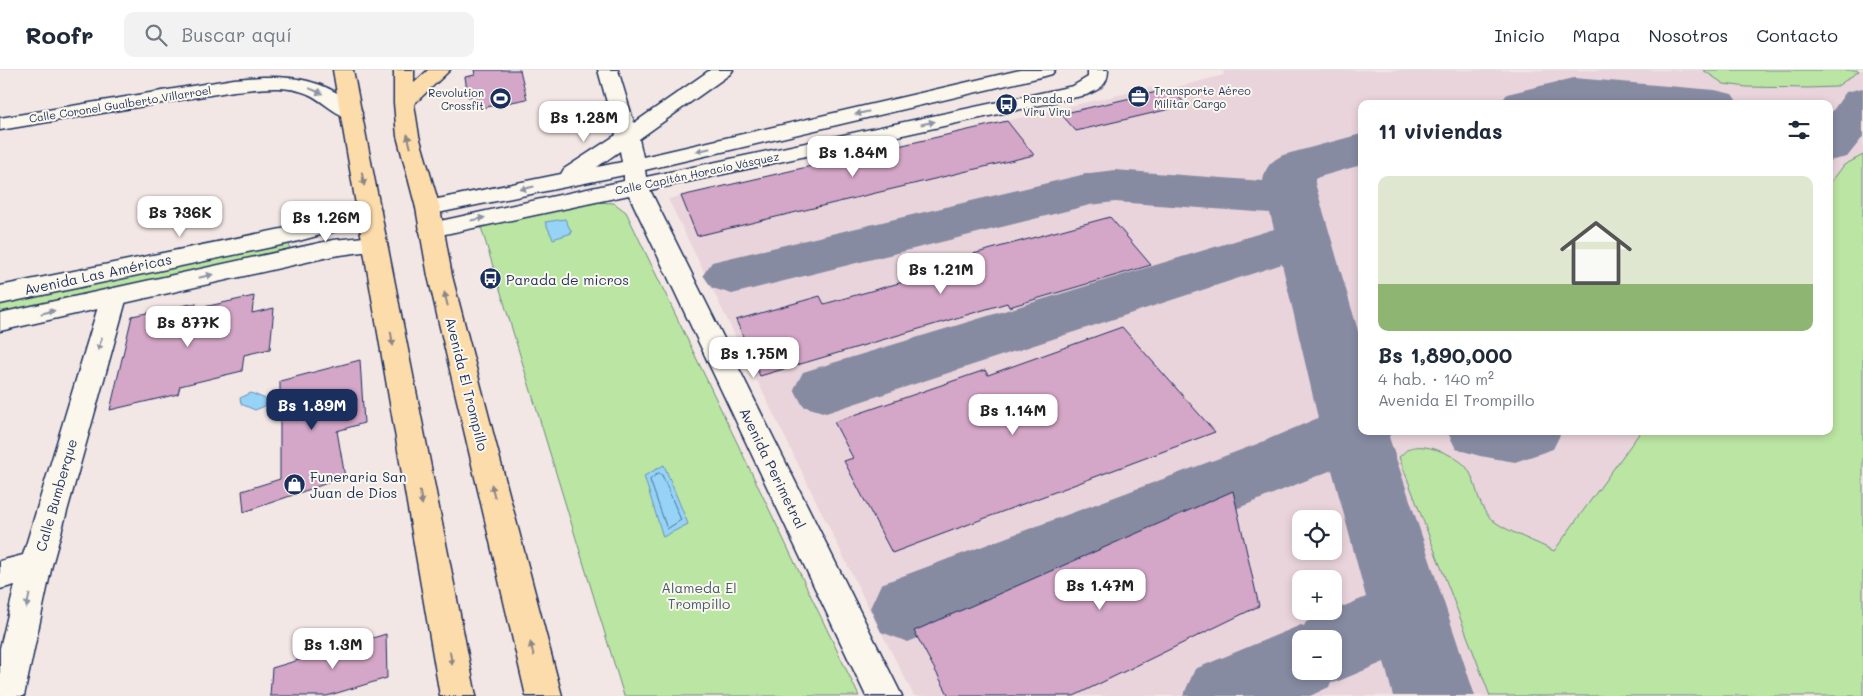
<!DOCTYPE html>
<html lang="es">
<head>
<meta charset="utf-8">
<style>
	:root { --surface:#fff; --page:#f2f2f3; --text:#1f2937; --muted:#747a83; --line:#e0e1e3; --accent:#1b2f5e }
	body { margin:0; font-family:Mali,sans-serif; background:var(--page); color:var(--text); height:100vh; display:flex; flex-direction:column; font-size:19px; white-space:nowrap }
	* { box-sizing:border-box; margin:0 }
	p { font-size:16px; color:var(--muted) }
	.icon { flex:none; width:28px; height:28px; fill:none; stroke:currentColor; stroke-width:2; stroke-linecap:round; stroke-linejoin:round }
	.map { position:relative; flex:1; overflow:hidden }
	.sheet { position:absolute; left:1358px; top:30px; width:475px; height:335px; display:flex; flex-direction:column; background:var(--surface); border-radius:10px; box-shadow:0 2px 8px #0003 }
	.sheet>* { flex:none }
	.buttons { position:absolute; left:1292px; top:440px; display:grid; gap:10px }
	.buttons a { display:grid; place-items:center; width:50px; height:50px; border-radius:10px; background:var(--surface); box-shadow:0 2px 8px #0003; font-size:25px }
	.price { position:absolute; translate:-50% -42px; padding:0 11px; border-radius:10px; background:#fff; color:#222; font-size:16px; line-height:32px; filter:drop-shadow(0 1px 2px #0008) }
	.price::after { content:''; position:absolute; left:50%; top:30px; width:15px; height:11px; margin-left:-8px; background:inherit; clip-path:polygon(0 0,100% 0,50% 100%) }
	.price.current { background:var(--accent); color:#fff }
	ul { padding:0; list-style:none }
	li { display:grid; align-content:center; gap:10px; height:265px; padding:0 20px }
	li+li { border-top:1px solid var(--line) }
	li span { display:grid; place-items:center; height:155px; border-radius:10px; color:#555 }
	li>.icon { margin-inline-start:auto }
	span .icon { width:90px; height:90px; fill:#fffc; stroke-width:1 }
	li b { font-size:21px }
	h2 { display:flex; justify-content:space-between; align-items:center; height:60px; padding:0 20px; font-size:21px }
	header { display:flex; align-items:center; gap:30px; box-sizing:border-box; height:70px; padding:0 25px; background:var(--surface); border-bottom:1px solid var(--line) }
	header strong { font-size:24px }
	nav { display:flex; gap:28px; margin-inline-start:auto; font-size:18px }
	.search { width:350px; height:45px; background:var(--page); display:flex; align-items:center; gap:12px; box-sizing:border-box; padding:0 18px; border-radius:10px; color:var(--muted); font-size:19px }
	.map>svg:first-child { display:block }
	.built { fill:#ead4dc; fill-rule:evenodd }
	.green { fill:#bbe5a2; stroke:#6b8a80 }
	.water { fill:#96d3f6; stroke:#6591b9 }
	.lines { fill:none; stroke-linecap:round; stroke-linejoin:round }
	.shore { stroke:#4c719b; stroke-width:1 }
	.taxiway { fill:#878ba2; fill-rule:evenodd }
	.building { fill:#d4a6c7; stroke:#1b2f5e }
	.street-casing { stroke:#1b2f5e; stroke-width:3 }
	.secondary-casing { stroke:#1b2f5e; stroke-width:3 }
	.primary-casing { stroke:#1b2f5e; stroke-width:3 }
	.street { fill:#fbf7ec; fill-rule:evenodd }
	.secondary { fill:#fbf7ec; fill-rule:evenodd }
	.primary { fill:#fddcac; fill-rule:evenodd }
	.oneway { fill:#8b93a5 }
	.oneway2 { fill:#8c8685 }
	.labels { text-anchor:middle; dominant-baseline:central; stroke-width:4; stroke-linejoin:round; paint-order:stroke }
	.far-poi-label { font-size:11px; fill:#1b2f5e; stroke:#fbf7ec; text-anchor:start }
	.far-street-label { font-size:11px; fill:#1b2f5e; stroke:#fbf7ec }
	.street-label { font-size:14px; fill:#1b2f5e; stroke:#fbf7ec }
	.poi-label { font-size:14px; fill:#1b2f5e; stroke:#fbf7ec; text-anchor:start }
	.park-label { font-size:14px; fill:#435c6f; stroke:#fbf7ec }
</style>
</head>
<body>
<header>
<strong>Roofr</strong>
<div class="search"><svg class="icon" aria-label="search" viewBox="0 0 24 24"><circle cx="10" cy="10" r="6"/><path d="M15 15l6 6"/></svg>Buscar aquí</div>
<nav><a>Inicio</a><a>Mapa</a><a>Nosotros</a><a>Contacto</a></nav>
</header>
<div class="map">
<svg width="1863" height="626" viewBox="0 0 1863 626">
	<rect width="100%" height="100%" fill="#f3e7e5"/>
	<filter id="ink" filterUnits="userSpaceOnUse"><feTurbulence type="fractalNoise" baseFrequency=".02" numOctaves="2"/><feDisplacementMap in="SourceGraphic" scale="10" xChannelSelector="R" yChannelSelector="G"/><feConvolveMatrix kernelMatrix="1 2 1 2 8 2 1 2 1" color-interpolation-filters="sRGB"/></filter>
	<g filter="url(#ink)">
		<path class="built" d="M1224,0H1863V626H914L866,533L668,129L1153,17L1170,19L1223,5ZM1361,34H1829V361H1361ZM1301,449H1334V481H1301ZM1301,509H1334V541H1301ZM1301,569H1334V601H1301Z"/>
		<g class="green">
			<path d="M1703,0H1858L1859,1L1836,17L1808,18L1747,17L1724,14Z"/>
			<path d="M1863,85V626H1490L1399,387C1402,385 1405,381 1408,379C1423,371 1457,385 1467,398C1479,415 1476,439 1495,452C1511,463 1536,472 1554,481L1641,361H1829V115L1844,95Z"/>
			<path d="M594,132L614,133L626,142L859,626H624L481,157Z"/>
			<path d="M290,168L289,185L0,247V228Z"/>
		</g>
		<g class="water">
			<path d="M565,149L572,163L553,169L545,152Z"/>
			<path d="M251,323L268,330L265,336L255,340L241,334L240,328Z"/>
			<path d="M664,395L688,454L663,467L644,406Z"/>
		</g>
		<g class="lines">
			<path class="shore" d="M659,403L662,405L681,450L667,459L650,410Z"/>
			<g class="taxiway">
				<path d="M1574,8L1715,20L1732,24L1739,34H1500L1507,24Z"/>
				<path d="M1863,18V67L1847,87L1829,91V46L1846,22Z"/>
				<path d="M1361,64V95L1319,107L1315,109V113L1361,271V361H1392L1389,367L1475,626H1393L1384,592L1334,613L1331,612L1329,617L1310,626H1183L1195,599L1301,555L1304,556L1306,552L1366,527L1332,400L908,572L881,562L870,538L881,514L1257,374L1318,348L1282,194L826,343L803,336L794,319L803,302L1274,159L1270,143L1115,132L1090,135L732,224L712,218L703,205L712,192L1090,103L1115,100L1263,111C1265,97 1271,91 1283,85ZM1301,569H1334V601H1301Z"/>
				<path d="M1447,361H1562L1553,379L1515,392L1480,386L1456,379Z"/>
			</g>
		</g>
		<g class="building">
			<path d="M474,0H520L527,29L476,39L474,26L468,27L465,7L475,5Z"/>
			<path d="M1170,19L1187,35L1076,61L1061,44Z"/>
			<path d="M1007,51L1034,85L697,166L681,126Z"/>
			<path d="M1110,147L1151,195L1009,237L1007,233L760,306L736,250L820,226L824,234L978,191L973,184Z"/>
			<path d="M254,226L252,243L274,238L270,279L244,285L242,301L180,316L178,324L110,340L132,246L196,233L195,239Z"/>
			<path d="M1122,257L1215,362L892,483L844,391L853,388L834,352L985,300L988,305Z"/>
			<path d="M360,290L364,353L337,361L345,407L244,442L242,421L280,409V311Z"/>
			<path d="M1233,421L1259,536L1074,626H949L914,561Z"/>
			<path d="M386,564L387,608L327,626H270L272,598Z"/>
		</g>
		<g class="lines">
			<defs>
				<g id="street">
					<path d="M598,0H618L634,53L710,0H733L730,4L639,69L643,87L1020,0H1055L1052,4L1045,6L645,100L646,107L1073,16L1088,7V0H1108C1108,15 1099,20 1086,25L650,120L902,626H866L629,125L431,167L423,165L419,160L423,155L431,153L624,111V105L428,145L420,143L416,138L420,133L428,131L561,104L564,99L616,65ZM620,81L622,92L597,97Z"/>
					<path d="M263,7C295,6 322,11 348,30C353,34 359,37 362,43L359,47C340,52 325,31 308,24C286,14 257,19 234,21L0,60V48L234,9Z"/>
					<path d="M114,218L123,221L127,227L52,495L24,626H0V578L15,515L0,519V491L23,485L101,227L105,221Z"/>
				</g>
				<g id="secondary">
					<path d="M369,133L377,135L381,140L377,145L339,160L291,173L0,234V216L291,157L323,149Z"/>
					<path d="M375,166L384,169L387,174L384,179L333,186L0,261V243L333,170Z"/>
				</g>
				<g id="primary">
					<path d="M333,0H353L476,626H440Z"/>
					<path d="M394,0H414V13L428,0H450L414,34L419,66L440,138L452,206L562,626H526L428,206L416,138L397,66L394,33Z"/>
				</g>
			</defs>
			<use href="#street" class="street-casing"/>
			<use href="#secondary" class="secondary-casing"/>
			<use href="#primary" class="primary-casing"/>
			<use href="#street" class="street"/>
			<use href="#secondary" class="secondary"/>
			<use href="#primary" class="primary"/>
		</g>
		<defs><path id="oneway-solid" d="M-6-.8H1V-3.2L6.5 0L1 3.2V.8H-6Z" transform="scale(1.25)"/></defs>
		<g class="oneway">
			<use href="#oneway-solid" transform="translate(316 21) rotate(23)"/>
			<use href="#oneway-solid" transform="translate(862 43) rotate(167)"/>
			<use href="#oneway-solid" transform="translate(928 53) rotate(-12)"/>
			<use href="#oneway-solid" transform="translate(703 80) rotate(167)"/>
			<use href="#oneway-solid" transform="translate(527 118) rotate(168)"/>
			<use href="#oneway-solid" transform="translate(478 149) rotate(-12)"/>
			<use href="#oneway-solid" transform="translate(206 206) rotate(-13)"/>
			<use href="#oneway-solid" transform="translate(48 242) rotate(-13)"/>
			<use href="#oneway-solid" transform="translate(100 274) rotate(106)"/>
			<use href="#oneway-solid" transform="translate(28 531) rotate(103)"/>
		</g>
		<g class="oneway2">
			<use href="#oneway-solid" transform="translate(409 71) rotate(-104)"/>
			<use href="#oneway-solid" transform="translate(363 109) rotate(80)"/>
			<use href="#oneway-solid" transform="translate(446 229) rotate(-104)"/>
			<use href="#oneway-solid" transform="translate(392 269) rotate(80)"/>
			<use href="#oneway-solid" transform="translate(493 421) rotate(-104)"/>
			<use href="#oneway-solid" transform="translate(421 428) rotate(80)"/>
			<use href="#oneway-solid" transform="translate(532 579) rotate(-104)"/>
			<use href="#oneway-solid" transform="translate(451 588) rotate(80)"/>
		</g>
	</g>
	<defs>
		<symbol id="office-disc" viewBox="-11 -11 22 22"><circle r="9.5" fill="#1b2f5e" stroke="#fbf7ec"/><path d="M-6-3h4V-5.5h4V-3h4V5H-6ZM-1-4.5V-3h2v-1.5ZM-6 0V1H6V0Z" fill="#fff"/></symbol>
		<symbol id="stadium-disc" viewBox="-11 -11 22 22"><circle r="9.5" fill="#1b2f5e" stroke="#fbf7ec"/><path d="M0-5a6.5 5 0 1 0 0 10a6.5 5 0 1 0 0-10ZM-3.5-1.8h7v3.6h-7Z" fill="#fff"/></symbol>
		<symbol id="bus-disc" viewBox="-11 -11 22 22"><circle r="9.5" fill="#1b2f5e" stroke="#fbf7ec"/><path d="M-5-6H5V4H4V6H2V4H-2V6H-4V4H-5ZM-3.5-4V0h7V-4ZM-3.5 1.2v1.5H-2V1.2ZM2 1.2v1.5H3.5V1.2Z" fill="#fff"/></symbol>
		<symbol id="shop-disc" viewBox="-11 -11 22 22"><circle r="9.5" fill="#1b2f5e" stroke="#fbf7ec"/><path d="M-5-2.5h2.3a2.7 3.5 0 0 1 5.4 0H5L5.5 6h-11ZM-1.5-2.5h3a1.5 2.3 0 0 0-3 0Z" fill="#fff"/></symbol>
	</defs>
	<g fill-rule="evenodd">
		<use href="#office-disc" x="1126" y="14" width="25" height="25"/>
		<use href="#stadium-disc" x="488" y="16" width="25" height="25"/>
		<use href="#bus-disc" x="994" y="22" width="25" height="25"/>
		<use href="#bus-disc" x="478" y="196" width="25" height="25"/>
		<use href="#shop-disc" x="282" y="402" width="25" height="25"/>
	</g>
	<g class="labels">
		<g class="far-poi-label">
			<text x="1154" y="20">Transporte Aéreo<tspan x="1154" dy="13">Militar Cargo</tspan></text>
			<text x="484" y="22" text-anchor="end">Revolution<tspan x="484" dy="13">Crossfit</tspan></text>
			<text x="1023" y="28">Parada a<tspan x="1023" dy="13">Viru Viru</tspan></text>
		</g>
		<g class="far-street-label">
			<text transform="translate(120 34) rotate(-9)">Calle Coronel Gualberto Villarroel</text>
			<text transform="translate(697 103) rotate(-12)">Calle Capitán Horacio Vásquez</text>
		</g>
		<g class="street-label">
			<text transform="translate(98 204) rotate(-12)">Avenida Las Américas</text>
			<text transform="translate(467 314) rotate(76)">Avenida El Trompillo</text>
			<text transform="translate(773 398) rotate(64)">Avenida Perimetral</text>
			<text transform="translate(56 425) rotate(-74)">Calle Bumberque</text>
		</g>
		<g class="poi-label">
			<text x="506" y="209">Parada de micros</text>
			<text x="310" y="406">Funeraria San<tspan x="310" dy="16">Juan de Dios</tspan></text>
		</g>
		<g class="park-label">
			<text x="699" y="517">Alameda El<tspan x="699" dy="16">Trompillo</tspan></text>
		</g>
	</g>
</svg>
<div class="buttons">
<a><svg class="icon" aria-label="locate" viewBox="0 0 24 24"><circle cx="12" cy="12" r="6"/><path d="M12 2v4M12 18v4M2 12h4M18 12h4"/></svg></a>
<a>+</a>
<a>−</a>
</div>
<b class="price" style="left:584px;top:73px">Bs 1.28M</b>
<b class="price" style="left:853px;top:108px">Bs 1.84M</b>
<b class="price" style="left:180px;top:168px">Bs 736K</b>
<b class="price" style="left:326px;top:173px">Bs 1.26M</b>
<b class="price" style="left:941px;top:225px">Bs 1.21M</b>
<b class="price" style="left:188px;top:278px">Bs 877K</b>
<b class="price" style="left:754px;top:309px">Bs 1.75M</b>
<b class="price current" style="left:312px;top:361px">Bs 1.89M</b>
<b class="price" style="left:1013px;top:366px">Bs 1.14M</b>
<b class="price" style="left:1100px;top:541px">Bs 1.47M</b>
<b class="price" style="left:333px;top:600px">Bs 1.3M</b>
<section class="sheet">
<h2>11 viviendas<svg class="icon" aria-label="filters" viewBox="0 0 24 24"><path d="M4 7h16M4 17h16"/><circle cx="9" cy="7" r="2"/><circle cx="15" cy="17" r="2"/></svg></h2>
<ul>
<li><span style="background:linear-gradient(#dfe7d0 70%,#8fb573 0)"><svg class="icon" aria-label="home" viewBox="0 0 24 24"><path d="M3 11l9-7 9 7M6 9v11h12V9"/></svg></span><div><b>Bs 1,890,000</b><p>4 hab. · 140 m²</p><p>Avenida El Trompillo</p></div></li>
</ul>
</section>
</div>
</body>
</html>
